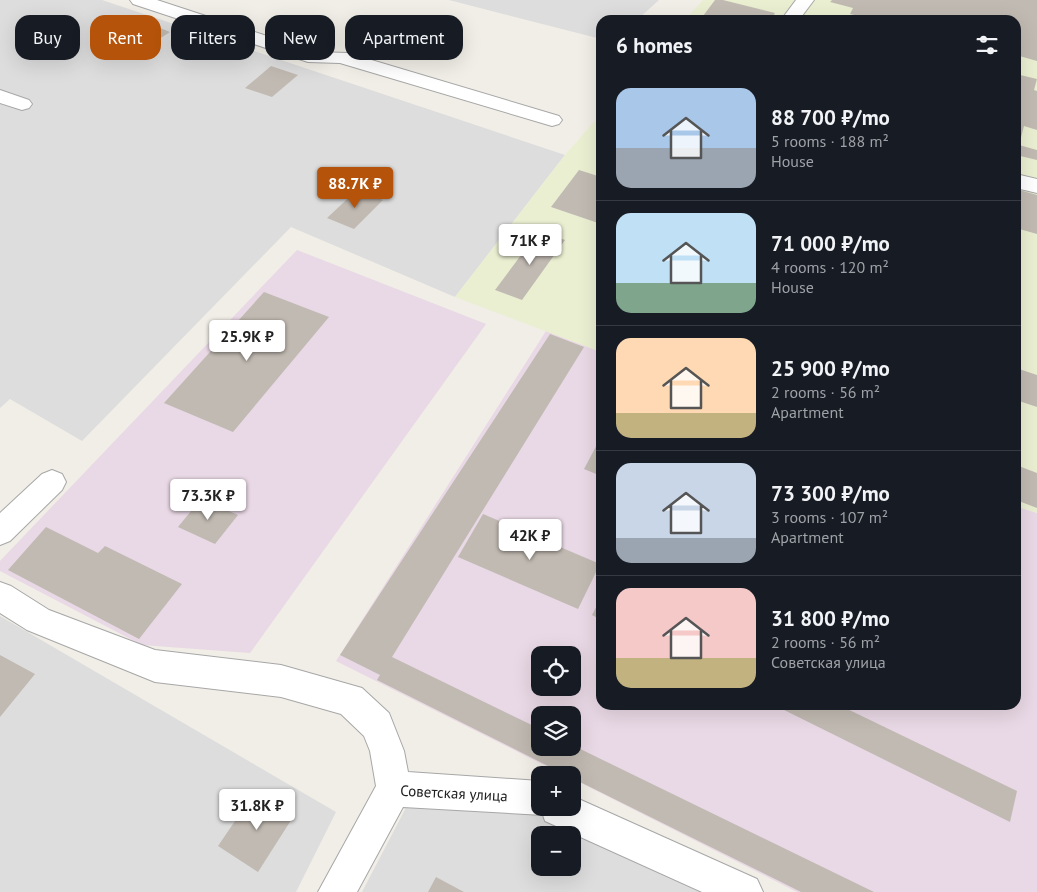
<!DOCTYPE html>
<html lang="en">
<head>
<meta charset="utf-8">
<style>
	:root { --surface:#171b24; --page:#20242c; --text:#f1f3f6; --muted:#9ea1a6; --line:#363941; --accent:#b45309 }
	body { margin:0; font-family:"PT Sans",sans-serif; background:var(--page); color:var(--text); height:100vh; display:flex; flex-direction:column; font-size:19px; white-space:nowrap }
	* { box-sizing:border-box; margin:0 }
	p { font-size:16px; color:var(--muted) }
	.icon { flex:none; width:28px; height:28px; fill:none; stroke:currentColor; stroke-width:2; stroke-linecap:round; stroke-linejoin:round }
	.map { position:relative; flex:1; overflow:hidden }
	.panel { position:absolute; left:596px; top:15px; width:425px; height:695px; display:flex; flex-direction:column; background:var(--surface); border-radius:15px; box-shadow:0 5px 20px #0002 }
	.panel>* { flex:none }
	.top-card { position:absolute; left:15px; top:15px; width:475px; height:45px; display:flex; gap:10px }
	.buttons { position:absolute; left:531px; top:646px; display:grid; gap:10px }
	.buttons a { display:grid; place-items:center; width:50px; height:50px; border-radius:10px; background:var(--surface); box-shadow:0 5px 20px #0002; font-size:25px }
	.price { position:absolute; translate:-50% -42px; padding:0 11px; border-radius:5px; background:#fff; color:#222; font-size:16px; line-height:32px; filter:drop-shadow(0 1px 2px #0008) }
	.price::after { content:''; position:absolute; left:50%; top:30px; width:15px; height:11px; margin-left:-8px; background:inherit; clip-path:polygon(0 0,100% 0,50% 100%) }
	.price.current { background:var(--accent); color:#fff }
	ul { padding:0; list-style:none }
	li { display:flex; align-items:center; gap:15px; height:125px; padding:0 20px }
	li+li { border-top:1px solid var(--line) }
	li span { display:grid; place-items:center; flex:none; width:140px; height:100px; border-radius:15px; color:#555 }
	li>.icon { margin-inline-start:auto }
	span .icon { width:60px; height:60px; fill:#fffc; stroke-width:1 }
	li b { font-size:21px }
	h2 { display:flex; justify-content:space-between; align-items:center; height:60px; padding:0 20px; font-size:21px }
	.chip { padding:0 18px; border-radius:15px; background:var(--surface); box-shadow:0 5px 20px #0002; font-size:18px; line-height:45px }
	.chip.current { background:var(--accent); color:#fff }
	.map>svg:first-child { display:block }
	.residential { fill:#dedddd; fill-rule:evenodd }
	.industrial { fill:#e9d8e5; fill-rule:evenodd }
	.farmland { fill:#ebefd2 }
	.building { fill:#c1bab2 }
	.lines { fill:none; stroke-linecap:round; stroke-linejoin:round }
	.minor-casing { stroke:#a7a7a7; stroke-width:2 }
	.minor { fill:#fff; fill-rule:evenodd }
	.labels { text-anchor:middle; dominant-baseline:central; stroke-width:4; stroke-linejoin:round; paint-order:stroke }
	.near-street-label { font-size:15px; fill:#202020; stroke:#fff }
</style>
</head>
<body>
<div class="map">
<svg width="1037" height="892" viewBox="0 0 1037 892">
	<rect width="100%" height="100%" fill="#f0eee6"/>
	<g class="residential">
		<path d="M0,0H102L565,155L455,297L291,227L82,441L10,399L0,408Z"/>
		<path d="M449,0H659L637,20H601V39Z"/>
		<path d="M0,616L336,812L296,892H0Z"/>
		<path d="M411,798L543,813L714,892H362ZM540,835H572V868H540Z"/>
	</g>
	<g class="industrial">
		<path d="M297,250L486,324L250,653L142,645L0,571V561Z"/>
		<path d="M546,331L601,352V705H1016V506L1037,513V892H797L573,779L572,775H564L336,661ZM540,655H572V688H540ZM540,715H572V748H540Z"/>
	</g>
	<g class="farmland">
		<path d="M703,0H1037V513L1016,506V20H685Z"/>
		<path d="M601,114V352L455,297L565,155Z"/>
	</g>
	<g class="building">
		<path d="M715,0H723L775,13L771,20H700Z"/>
		<path d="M832,0H1037V61L1016,55V20H874L850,14L853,8L830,2Z"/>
		<path d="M143,21L170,32L137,53L109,42Z"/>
		<path d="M271,66L298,75L272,97L245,88Z"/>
		<path d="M1016,74L1037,79L1034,90L1037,91V130L1024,126L1019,145L1037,150V160L1016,155Z"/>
		<path d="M579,170L601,177V224L551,207Z"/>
		<path d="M1016,189L1037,195V234L1016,228Z"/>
		<path d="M357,190L383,200L354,229L327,218Z"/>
		<path d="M539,231L565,240L522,300L495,290Z"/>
		<path d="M264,292L329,317L233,432L164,403Z"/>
		<path d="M550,334L584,347L392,657L540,729V748H572V745L874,892H801L572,778V775H566L377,680L380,675L340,655Z"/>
		<path d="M1016,368L1037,375V407L1016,400Z"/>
		<path d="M601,437V476L584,469Z"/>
		<path d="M1016,465L1037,473V508L1016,500Z"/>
		<path d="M201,499L238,515L215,544L178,527Z"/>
		<path d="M483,514L600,564L578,609L458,557Z"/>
		<path d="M46,527L98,553L105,546L182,584L139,639L8,570Z"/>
		<path d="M601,598V620L592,615Z"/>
		<path d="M0,655L35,674L0,717Z"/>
		<path d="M774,705H839L1017,791L1010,822Z"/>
		<path d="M256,790L295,814L258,872L218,846Z"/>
		<path d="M436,877L464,892H428Z"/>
	</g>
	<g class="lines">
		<defs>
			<g id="minor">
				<path d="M130,0H157L316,52L348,53L559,116L562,120L559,124L552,126L340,63L308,62L133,4Z"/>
				<path d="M796,0H814L799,20H781Z"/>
				<path d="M0,90L29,100L32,104L29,108L22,110L0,103Z"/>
				<path d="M1016,174L1037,179V193L1016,188Z"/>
				<path d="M52,470L62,474L66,482L62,490L10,541L0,545V513L42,474Z"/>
				<path d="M0,582L11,586L49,610L155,650L281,665L362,688L389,713L404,751L408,772L540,781V808H572V796L757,879L763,892H702L545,821L543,815L403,807L357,892H318L376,786L370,751L364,736L341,714L281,697L155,682L27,630L0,613Z"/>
			</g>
		</defs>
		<use href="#minor" class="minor-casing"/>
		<use href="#minor" class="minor"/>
	</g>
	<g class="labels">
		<g class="near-street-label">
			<text transform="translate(454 793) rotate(3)">Советская улица</text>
		</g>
	</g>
</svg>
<div class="buttons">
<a><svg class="icon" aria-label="locate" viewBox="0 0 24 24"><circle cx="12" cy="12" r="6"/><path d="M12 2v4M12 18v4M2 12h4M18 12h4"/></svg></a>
<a><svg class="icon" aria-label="layers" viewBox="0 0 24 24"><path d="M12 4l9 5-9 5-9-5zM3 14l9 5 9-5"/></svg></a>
<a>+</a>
<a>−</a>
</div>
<b class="price current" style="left:355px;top:209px">88.7K ₽</b>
<b class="price" style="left:530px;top:266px">71K ₽</b>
<b class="price" style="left:247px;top:362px">25.9K ₽</b>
<b class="price" style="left:208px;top:521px">73.3K ₽</b>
<b class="price" style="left:530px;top:561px">42K ₽</b>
<b class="price" style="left:257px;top:831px">31.8K ₽</b>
<div class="top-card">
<a class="chip">Buy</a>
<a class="chip current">Rent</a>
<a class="chip">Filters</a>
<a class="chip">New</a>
<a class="chip">Apartment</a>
</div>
<section class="panel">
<h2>6 homes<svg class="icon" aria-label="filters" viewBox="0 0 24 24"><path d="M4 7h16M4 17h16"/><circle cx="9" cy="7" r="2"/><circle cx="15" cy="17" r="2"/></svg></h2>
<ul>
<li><span style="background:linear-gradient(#a9c7e8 60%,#9aa5b1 0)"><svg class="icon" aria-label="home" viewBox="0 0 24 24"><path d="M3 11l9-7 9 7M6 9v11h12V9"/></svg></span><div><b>88 700 ₽/mo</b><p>5 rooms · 188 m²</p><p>House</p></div></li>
<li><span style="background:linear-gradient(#bfe0f5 70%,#7fa58c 0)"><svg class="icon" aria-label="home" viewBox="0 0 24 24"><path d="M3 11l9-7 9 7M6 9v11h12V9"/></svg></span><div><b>71 000 ₽/mo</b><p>4 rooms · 120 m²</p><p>House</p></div></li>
<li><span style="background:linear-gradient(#ffd9b3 75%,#c2b280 0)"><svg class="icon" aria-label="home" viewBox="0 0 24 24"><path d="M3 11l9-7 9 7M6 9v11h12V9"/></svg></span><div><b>25 900 ₽/mo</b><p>2 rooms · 56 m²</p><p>Apartment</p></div></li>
<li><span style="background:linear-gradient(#c9d6e8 75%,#9aa5b1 0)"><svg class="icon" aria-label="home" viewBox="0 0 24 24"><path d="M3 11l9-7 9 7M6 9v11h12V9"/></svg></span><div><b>73 300 ₽/mo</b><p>3 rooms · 107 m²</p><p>Apartment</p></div></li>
<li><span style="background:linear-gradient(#f6c9c9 70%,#c2b280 0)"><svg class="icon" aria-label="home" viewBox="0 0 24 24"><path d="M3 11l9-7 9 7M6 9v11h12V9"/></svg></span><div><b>31 800 ₽/mo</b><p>2 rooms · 56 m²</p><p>Советская улица</p></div></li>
</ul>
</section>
</div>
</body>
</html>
